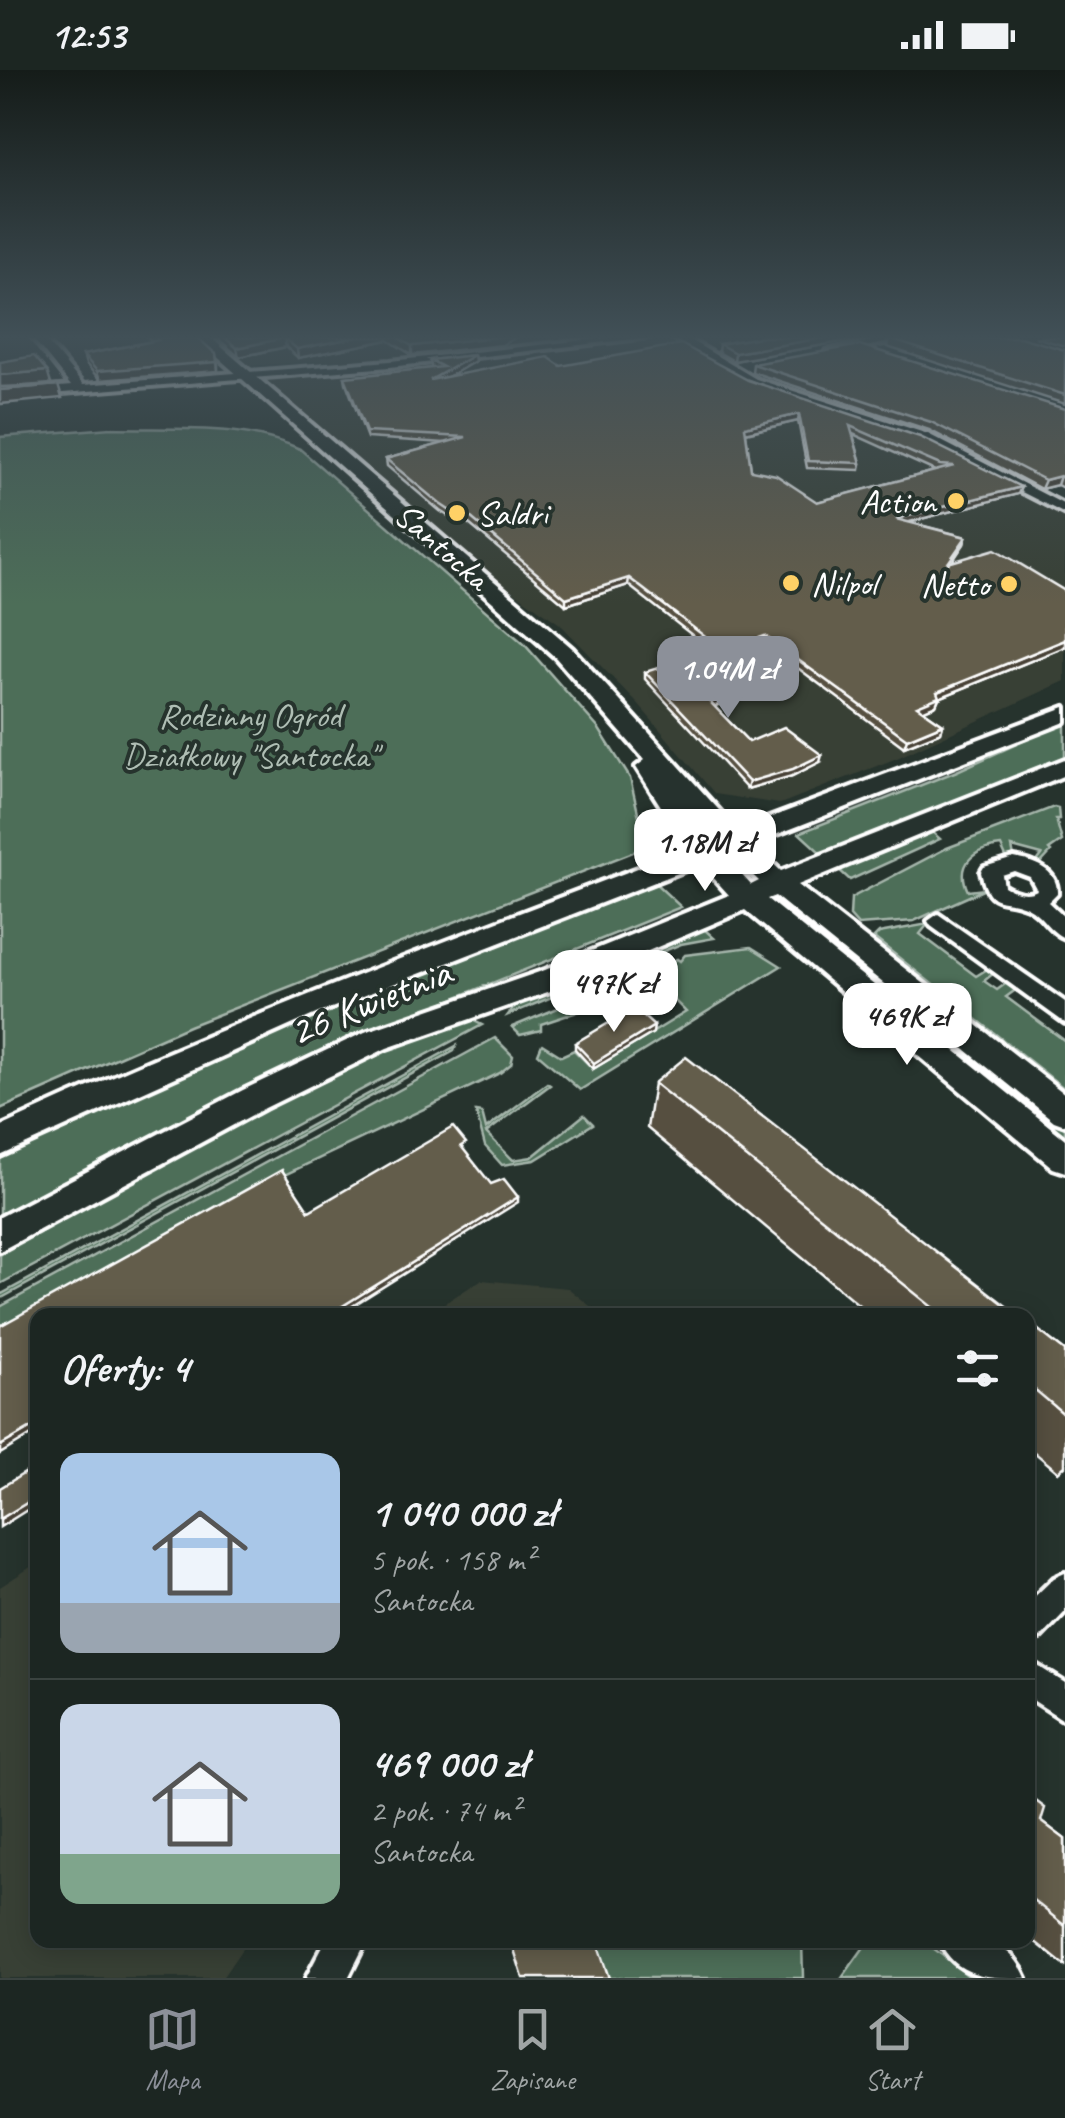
<!DOCTYPE html>
<html lang="pl">
<head>
<meta charset="utf-8">
<style>
	:root { --surface:#1c2622; --page:#29322f; --text:#f1f3f6; --muted:#a0a5a5; --line:#3a4340; --accent:#8c9099 }
	body { margin:0; font-family:Caveat,sans-serif; background:var(--page); color:var(--text); height:100vh; display:flex; flex-direction:column; font-size:38px; white-space:nowrap }
	* { box-sizing:border-box; margin:0 }
	p { font-size:32px; color:var(--muted) }
	.icon { flex:none; width:55px; height:55px; fill:none; stroke:currentColor; stroke-width:2; stroke-linecap:round; stroke-linejoin:round }
	.map { position:relative; flex:1; overflow:hidden }
	.sheet { position:absolute; left:30px; top:1238px; width:1005px; height:640px; display:flex; flex-direction:column; background:var(--surface); border-radius:20px; box-shadow:0 5px 25px #0003,0 0 0 2px var(--line) }
	.sheet>* { flex:none }
	.price { position:absolute; translate:-50% -85px; padding:0 22px; border-radius:20px; background:#fff; color:#222; font-size:32px; line-height:65px; filter:drop-shadow(0 2px 5px #0008) }
	.price::after { content:''; position:absolute; left:50%; top:60px; width:30px; height:22px; margin-left:-15px; background:inherit; clip-path:polygon(0 0,100% 0,50% 100%) }
	.price.current { background:var(--accent); color:#fff }
	ul { padding:0; list-style:none }
	li { display:flex; align-items:center; gap:30px; height:250px; padding:0 30px }
	li+li { border-top:2px solid var(--line) }
	li span { display:grid; place-items:center; flex:none; width:280px; height:200px; border-radius:20px; color:#555 }
	li>.icon { margin-inline-start:auto }
	span .icon { width:120px; height:120px; fill:#fffc; stroke-width:1 }
	li b { font-size:42px }
	h2 { display:flex; justify-content:space-between; align-items:center; height:120px; padding:0 30px; font-size:42px }
	.status { display:flex; justify-content:space-between; align-items:center; height:70px; padding:0 50px; background:var(--surface); direction:ltr }
	.status svg { height:28px; fill:currentColor }
	.dock { display:flex; justify-content:space-around; align-items:center; height:140px; border-top:2px solid var(--line); background:var(--surface); font-size:28px; color:var(--muted) }
	.dock a { display:grid; justify-items:center; gap:5px }
	.dock .current { color:var(--accent) }
	.map>svg:first-child { display:block }
	.built { fill:#394036 }
	.green { fill:#4e6e58; stroke:#a6b6ac; stroke-width:2.5 }
	.lines { fill:none; stroke-linecap:round; stroke-linejoin:round }
	.street-casing { stroke:#fff; stroke-width:8 }
	.secondary-casing { stroke:#fff; stroke-width:8 }
	.street { fill:#26332d; fill-rule:evenodd }
	.secondary { fill:#26332d; fill-rule:evenodd }
	.wall { fill:#565041; stroke:#fff; stroke-width:2.5; fill-rule:evenodd }
	.shaded-wall { fill:#464135; stroke:#fff; stroke-width:2.5 }
	.building { fill:#645d4c; stroke:#fff; stroke-width:2.5; fill-rule:evenodd }
	.poi-dot { fill:#ffd166; stroke:#26332d; stroke-width:4 }
	.labels { text-anchor:middle; dominant-baseline:central; stroke-width:8; stroke-linejoin:round; paint-order:stroke }
	.far-poi-label { font-size:35px; fill:#fff; stroke:#26332d; text-anchor:end }
	.far-street-label { font-size:35px; fill:#fff; stroke:#26332d }
	.far-park-label { font-size:35px; fill:#afbeb4; stroke:#26332d }
	.street-label { font-size:42px; fill:#fff; stroke:#26332d }
</style>
</head>
<body>
<div class="status"><b>12:53</b><svg viewBox="0 0 49 12"><path d="M0 12V9h3v3zM5 12V6h3v6zM10 12V3h3v9zM15 12V0h3v12zM26 1h20v11H26zM47 4h2v5h-2z"/></svg></div>
<div class="map">
<svg width="1065" height="1908" viewBox="0 0 1065 1908">
	<rect width="100%" height="100%" fill="#26332d"/>
	<filter id="ink" filterUnits="userSpaceOnUse"><feTurbulence type="fractalNoise" baseFrequency=".01" numOctaves="2"/><feDisplacementMap in="SourceGraphic" scale="20" xChannelSelector="R" yChannelSelector="G"/><feConvolveMatrix kernelMatrix="1 2 1 2 8 2 1 2 1" color-interpolation-filters="sRGB"/></filter>
	<g filter="url(#ink)">
		<g class="built">
			<path d="M211,267H567L564,273L445,284L245,296Z"/>
			<path d="M670,269L738,313L972,397L1065,448V611L897,688L780,734L715,724L637,633L560,554L451,478L254,308Z"/>
			<path d="M481,1210L568,1218L601,1245H426Z"/>
			<path d="M37,1493L38,1870H248L222,1908H0V1517Z"/>
		</g>
		<g class="green">
			<path d="M111,358C171,360 244,353 300,379L524,574L599,659L630,708L646,777L189,956L0,1039V367Z"/>
			<path d="M1065,652V687L822,784L799,763L957,701Z"/>
			<path d="M1054,737L1058,738L1059,749H1056L1062,771L1049,780L1051,782L1039,795L1036,793L1042,785L1012,777L1014,787H1006L1001,776C974,779 955,794 968,821L985,819L914,851L858,855L850,846L851,828L947,778Z"/>
			<path d="M931,761L940,769L850,810L837,798Z"/>
			<path d="M654,812L681,837L368,963L0,1152V1085L300,949Z"/>
			<path d="M928,854L920,864L976,906L989,898L994,903L984,911L997,920L1008,912L1017,919L1006,927L1065,971V1019L874,868L879,863Z"/>
			<path d="M704,859L714,868L681,874L508,945L518,932Z"/>
			<path d="M809,862L937,963L1065,1057V1075L805,864Z"/>
			<path d="M751,877L781,896L580,1020L538,984L542,974L561,986L574,980L593,999L686,942L659,915L541,954V960L520,965L512,957L677,889L680,891L685,885Z"/>
			<path d="M468,948L482,955L0,1214V1185L35,1160C176,1083 315,1002 468,948Z"/>
			<path d="M495,968L513,986L511,994L500,1003L284,1105L0,1264V1237Z"/>
			<path d="M456,976L454,981L0,1229V1225Z"/>
			<path d="M547,1013L550,1015L486,1063L513,1090L532,1087L584,1045L593,1054L535,1090L502,1095L485,1076L476,1042L482,1043L486,1059Z"/>
			<path d="M592,1870H802L803,1908H605Z"/>
			<path d="M869,1870H923L971,1908H842Z"/>
		</g>
		<g class="lines">
			<defs>
				<g id="street">
					<path d="M32,267H43L83,315L390,291L613,267H649L390,297L0,328V322L71,316Z"/>
					<path d="M672,267H685L756,309L928,364L1065,435V444L920,370L748,313Z"/>
					<path d="M890,267H913L831,284L826,281Z"/>
					<path d="M1014,788C1034,791 1058,800 1057,823L1048,832L1065,848V868C1049,862 1042,844 1027,837C1000,825 990,840 981,802L984,797ZM1014,801L1030,807L1037,820C1027,826 1014,822 1004,816L1002,805Z"/>
					<path d="M938,844L1065,932V953L931,856L928,851Z"/>
					<path d="M1065,1503V1542L1040,1568L1028,1572V1533L1054,1508Z"/>
					<path d="M1028,1590L1065,1613V1651L1028,1627Z"/>
					<path d="M326,1870H367L348,1908H306Z"/>
					<path d="M939,1870C977,1870 1009,1867 1026,1908C988,1908 956,1908 939,1870Z"/>
				</g>
				<path id="secondary" d="M195,267H210L572,578L737,760L1065,637V652L752,774L781,801L1065,689V705L798,815L1065,1024V1055L1054,1051L775,826L767,829L1065,1069V1102L1053,1098L745,840L565,916L387,978L265,1038L0,1181V1147L243,1020L365,962L545,900L729,825L701,794L316,944L0,1086V1057C225,953 456,867 688,779L636,697L645,690L556,588ZM689,741L715,769L709,771ZM730,783L759,811L751,815L723,785Z"/>
			</defs>
			<use href="#street" class="street-casing"/>
			<use href="#secondary" class="secondary-casing"/>
			<use href="#street" class="street"/>
			<use href="#secondary" class="secondary"/>
		</g>
		<g class="wall">
			<path d="M147,267H197L218,292V301L100,310L86,294L83,285L152,271Z"/>
			<path d="M216,267H516L502,275L412,285L388,270L298,288L286,277L239,287Z"/>
			<path d="M760,267H868L734,291L718,282L719,274Z"/>
			<path d="M1035,267H1065V276Z"/>
			<path d="M889,269L1065,280V334L887,277Z"/>
			<path d="M474,285L475,291L448,307L561,296L748,310L1021,417L1018,424L909,452L966,467L964,474L951,492L1065,521V577L939,628L936,635L923,640L943,654L941,662L904,677L764,573L715,591L696,576L697,569L628,515L566,535L463,449L456,451L440,441L387,396L386,389L445,373L367,368L346,313L345,307L434,298L431,296L430,290ZM798,351L807,398L860,400L861,393L853,364L935,401L817,432L751,400L746,363Z"/>
			<path d="M753,294L1065,339V419L1057,415L1041,419L929,360L752,302Z"/>
			<path d="M645,602L742,619L741,626L714,636L749,672L820,692L792,706L747,719L645,609Z"/>
			<path d="M653,963L593,999L575,979V973Z"/>
			<path d="M654,1013L1018,1245H871L647,1058Z"/>
			<path d="M1028,1252L1065,1281V1396L1058,1402L1028,1377Z"/>
			<path d="M1028,1725L1041,1751L1065,1769V1896L1028,1866Z"/>
		</g>
		<g class="shaded-wall">
			<path d="M357,267H388V270L298,288L297,279Z"/>
			<path d="M496,267H516L502,275L412,285V276Z"/>
			<path d="M828,267H868L734,291L735,283Z"/>
			<path d="M284,268L286,277L239,287L237,278Z"/>
			<path d="M216,284L218,301L100,310L97,301Z"/>
			<path d="M474,285L475,291L430,317V310Z"/>
			<path d="M47,301L51,314L0,318V305Z"/>
			<path d="M58,315L62,328L0,334V320Z"/>
			<path d="M799,344L798,351L744,363L745,357Z"/>
			<path d="M1060,406L1057,415L1041,419L1045,410Z"/>
			<path d="M1021,417L1018,424L894,456L896,449Z"/>
			<path d="M463,441V449L456,451L455,444Z"/>
			<path d="M966,467L964,474L946,501L948,493Z"/>
			<path d="M629,508L628,515L566,535V528Z"/>
			<path d="M765,566L764,573L715,591L717,583Z"/>
			<path d="M1065,570V577L939,628L936,635L915,644L917,636L937,622Z"/>
			<path d="M742,619L741,626L708,639L710,632Z"/>
			<path d="M943,654L941,662L904,677L907,669Z"/>
			<path d="M822,685L820,692L792,706L747,719L749,712Z"/>
			<path d="M654,956L653,963L593,999L594,993Z"/>
			<path d="M518,1127V1132L338,1245H328Z"/>
			<path d="M38,1354V1361L0,1384V1376Z"/>
			<path d="M38,1426V1433L0,1457V1449Z"/>
		</g>
		<g class="building">
			<path d="M154,267H197L216,284L217,292L97,301L83,285L158,270Z"/>
			<path d="M224,267H357L297,279L284,268L237,278Z"/>
			<path d="M397,267H496L412,276Z"/>
			<path d="M760,267H828L735,283L719,274Z"/>
			<path d="M898,267H1020L1065,280V325L889,269Z"/>
			<path d="M681,274L748,310L920,367L1021,417L896,449L966,467L948,493L995,479L1065,521V570L937,622L939,627L917,636L943,654L907,669L765,566L717,583L697,568L704,566L629,508L566,528L463,441L455,444L440,434L386,389L466,367L366,362L345,307L443,297L430,290L474,285L430,310L548,287L561,296ZM799,344L808,391L861,393L850,356L940,395L954,396L817,432L776,405L751,400L745,357Z"/>
			<path d="M860,275L1065,339V409L1060,406L1045,410L931,352L753,294Z"/>
			<path d="M34,286L47,301L0,305V292Z"/>
			<path d="M58,315L0,320V317Z"/>
			<path d="M697,586L742,619L710,632L749,672L784,657L822,685L793,699L749,712L645,602Z"/>
			<path d="M634,938L654,956L594,993L575,973Z"/>
			<path d="M686,987L1018,1245H942L654,1013Z"/>
			<path d="M453,1057L466,1073L461,1076L491,1114L504,1109L518,1127L328,1245H38V1354L0,1376V1256L282,1100L309,1141Z"/>
			<path d="M1028,1252L1065,1281V1345L1028,1314Z"/>
			<path d="M38,1395V1426L0,1449V1418Z"/>
			<path d="M1028,1725L1045,1738L1041,1751L1065,1769V1856L1028,1826Z"/>
			<path d="M511,1870H596L609,1908H523Z"/>
		</g>
	</g>
	<linearGradient id="sky" x2="0" y2="1"><stop stop-color="#151c19"/><stop offset="0.5" stop-color="#415057"/><stop offset="1" stop-color="#415057" stop-opacity="0"/></linearGradient>
	<rect width="1065" height="534" fill="url(#sky)"/>
	<g class="poi-dot">
		<circle cx="956" cy="431" r="10"/>
		<circle cx="457" cy="443" r="10"/>
		<circle cx="791" cy="513" r="10"/>
		<circle cx="1009" cy="514" r="10"/>
	</g>
	<g class="labels">
		<g class="far-poi-label">
			<text x="936" y="431">Action</text>
			<text x="477" y="443" text-anchor="start">Saldri</text>
			<text x="811" y="513" text-anchor="start">Nilpol</text>
			<text x="989" y="514">Netto</text>
		</g>
		<g class="far-street-label">
			<text transform="translate(442 476) rotate(41)">Santocka</text>
		</g>
		<g class="far-park-label">
			<text x="250" y="645">Rodzinny Ogród<tspan x="250" dy="40">Działkowy "Santocka"</tspan></text>
		</g>
		<g class="street-label">
			<text transform="translate(370 932) rotate(-22)">26 Kwietnia</text>
		</g>
	</g>
</svg>
<b class="price current" style="left:728px;top:651px">1.04M zł</b>
<b class="price" style="left:705px;top:824px">1.18M zł</b>
<b class="price" style="left:614px;top:965px">497K zł</b>
<b class="price" style="left:907px;top:998px">469K zł</b>
<section class="sheet">
<h2>Oferty: 4<svg class="icon" aria-label="filters" viewBox="0 0 24 24"><path d="M4 7h16M4 17h16"/><circle cx="9" cy="7" r="2"/><circle cx="15" cy="17" r="2"/></svg></h2>
<ul>
<li><span style="background:linear-gradient(#a9c7e8 75%,#9aa5b1 0)"><svg class="icon" aria-label="home" viewBox="0 0 24 24"><path d="M3 11l9-7 9 7M6 9v11h12V9"/></svg></span><div><b>1 040 000 zł</b><p>5 pok. · 158 m²</p><p>Santocka</p></div></li>
<li><span style="background:linear-gradient(#c9d6e8 75%,#7fa58c 0)"><svg class="icon" aria-label="home" viewBox="0 0 24 24"><path d="M3 11l9-7 9 7M6 9v11h12V9"/></svg></span><div><b>469 000 zł</b><p>2 pok. · 74 m²</p><p>Santocka</p></div></li>
</ul>
</section>
</div>
<nav class="dock">
<a class="current"><svg class="icon" aria-label="map" viewBox="0 0 24 24"><path d="M3 6l6-2 6 2 6-2v14l-6 2-6-2-6 2zM9 4v14M15 6v14"/></svg>Mapa</a>
<a><svg class="icon" aria-label="saved" viewBox="0 0 24 24"><path d="M7 4h10v16l-5-4-5 4z"/></svg>Zapisane</a>
<a><svg class="icon" aria-label="home" viewBox="0 0 24 24"><path d="M3 11l9-7 9 7M6 9v11h12V9"/></svg>Start</a>
</nav>
</body>
</html>
